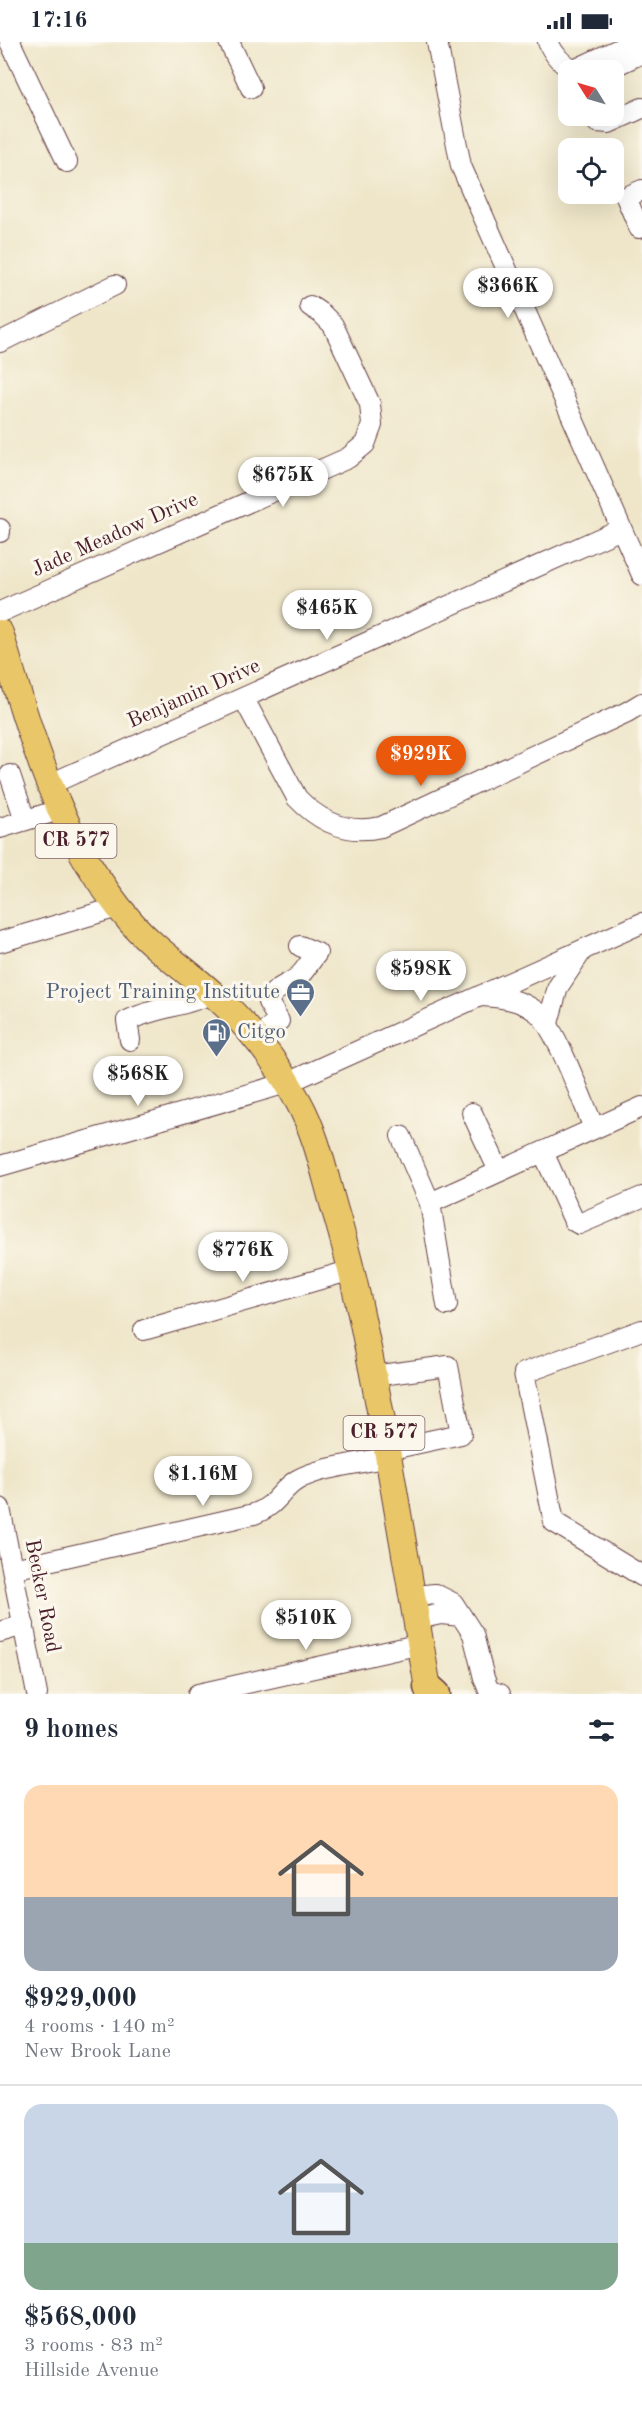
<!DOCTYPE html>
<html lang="en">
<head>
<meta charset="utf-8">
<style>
	:root { --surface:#fff; --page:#f2f2f3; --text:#1f2937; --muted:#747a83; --line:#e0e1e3; --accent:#ea580c }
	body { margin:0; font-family:"Old Standard TT",serif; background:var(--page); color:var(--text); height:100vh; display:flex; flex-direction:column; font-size:22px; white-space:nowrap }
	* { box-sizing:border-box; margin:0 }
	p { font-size:20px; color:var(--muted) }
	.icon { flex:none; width:33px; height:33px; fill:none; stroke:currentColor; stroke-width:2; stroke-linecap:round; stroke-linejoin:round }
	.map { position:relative; height:1652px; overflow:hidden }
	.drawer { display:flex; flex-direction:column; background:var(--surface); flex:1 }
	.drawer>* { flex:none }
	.needle { width:39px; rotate:307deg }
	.tools { position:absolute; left:558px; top:18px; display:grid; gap:12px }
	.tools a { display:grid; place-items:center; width:66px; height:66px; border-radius:12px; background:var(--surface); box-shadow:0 6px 24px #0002; font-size:30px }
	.price { position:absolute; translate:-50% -51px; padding:0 14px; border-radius:21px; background:#fff; color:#222; font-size:20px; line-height:39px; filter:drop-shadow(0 2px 3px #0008) }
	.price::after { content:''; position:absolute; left:50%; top:36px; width:18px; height:14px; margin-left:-9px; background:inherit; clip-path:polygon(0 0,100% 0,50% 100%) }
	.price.on { background:var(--accent); color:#fff }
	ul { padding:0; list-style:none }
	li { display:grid; align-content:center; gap:12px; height:318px; padding:0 24px }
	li+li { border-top:2px solid var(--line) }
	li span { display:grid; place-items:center; height:186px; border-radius:18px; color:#555 }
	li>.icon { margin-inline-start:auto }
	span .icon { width:108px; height:108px; fill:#fffc; stroke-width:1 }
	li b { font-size:26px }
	h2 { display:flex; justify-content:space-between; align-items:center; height:72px; padding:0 24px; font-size:26px }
	.status { display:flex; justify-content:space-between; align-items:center; height:42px; padding:0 30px; background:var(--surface); direction:ltr }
	.status svg { height:16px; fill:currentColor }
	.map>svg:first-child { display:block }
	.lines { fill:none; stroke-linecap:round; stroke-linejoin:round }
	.minor-casing { stroke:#633d43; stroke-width:22 }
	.major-casing { stroke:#633d43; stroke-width:28 }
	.highway-casing { stroke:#633d43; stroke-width:31 }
	.minor { stroke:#fff; stroke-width:20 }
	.major { stroke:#e9c769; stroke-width:26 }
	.highway { stroke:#e9c769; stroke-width:28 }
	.labels { text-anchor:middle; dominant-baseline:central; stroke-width:6; stroke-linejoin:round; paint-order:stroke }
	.shield { fill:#fbf7ec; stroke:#7f6065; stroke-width:1.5 }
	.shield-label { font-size:20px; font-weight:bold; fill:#4a1f2b }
	.street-label { font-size:21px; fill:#4a1f2b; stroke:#fbf7ec }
	.service-label { font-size:21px; fill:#4e5e75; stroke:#fbf7ec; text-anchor:end }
</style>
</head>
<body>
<div class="status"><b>17:16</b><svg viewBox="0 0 49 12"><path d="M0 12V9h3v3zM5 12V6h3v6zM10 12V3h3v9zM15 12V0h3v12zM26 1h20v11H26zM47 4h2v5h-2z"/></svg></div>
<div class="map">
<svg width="642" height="1652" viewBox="0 0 642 1652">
	<rect width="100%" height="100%" fill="#fbf7ec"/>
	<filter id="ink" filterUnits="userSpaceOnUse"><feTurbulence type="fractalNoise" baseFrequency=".0167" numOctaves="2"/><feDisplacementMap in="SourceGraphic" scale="12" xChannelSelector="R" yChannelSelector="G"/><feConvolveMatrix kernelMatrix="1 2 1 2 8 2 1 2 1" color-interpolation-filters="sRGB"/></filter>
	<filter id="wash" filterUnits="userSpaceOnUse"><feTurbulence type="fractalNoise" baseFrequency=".008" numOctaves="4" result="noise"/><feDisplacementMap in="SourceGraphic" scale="24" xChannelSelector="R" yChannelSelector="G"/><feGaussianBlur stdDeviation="1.35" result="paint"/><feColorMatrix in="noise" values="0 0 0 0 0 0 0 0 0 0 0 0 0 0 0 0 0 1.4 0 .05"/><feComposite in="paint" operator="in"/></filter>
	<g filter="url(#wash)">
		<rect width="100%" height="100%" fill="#efe6c9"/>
	</g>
	<g filter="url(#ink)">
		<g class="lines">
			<defs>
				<g id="minor">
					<path d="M10,0L67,120"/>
					<path d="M229,0L251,46"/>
					<path d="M437,0L461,124L642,533"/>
					<path d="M548,0C554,13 561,22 573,28"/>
					<path d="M574,28L634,0"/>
					<path d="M606,28L642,11"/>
					<path d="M594,74L597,80L609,81L642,66"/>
					<path d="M639,186L626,155L642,148"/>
					<path d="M0,300L115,243"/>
					<path d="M0,487V490"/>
					<path d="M0,570L348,416L365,402L372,383L370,362L333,283L322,272L310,264"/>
					<path d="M244,657L297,756C320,780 347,793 381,785L627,670L642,661"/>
					<path d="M10,733L25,778"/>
					<path d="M48,743L621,487"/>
					<path d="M0,786L59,768"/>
					<path d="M0,900L118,865"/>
					<path d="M480,954C501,955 520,957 537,970C556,985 583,1061 594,1086"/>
					<path d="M548,981L558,945L581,910"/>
					<path d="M256,996L279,979L268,960C274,945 287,944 298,935C305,929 311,918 317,911L300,904"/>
					<path d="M130,998L127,979C154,965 185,965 212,951"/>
					<path d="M472,1071L499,1129"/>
					<path d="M401,1094L430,1161L447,1263"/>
					<path d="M543,1110L574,1179L579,1182L642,1155"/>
					<path d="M0,1124L287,1041L642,881"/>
					<path d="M430,1161L642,1065"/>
					<path d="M144,1288L352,1228"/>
					<path d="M642,1288L524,1331L554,1480L642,1534"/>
					<path d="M373,1334L448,1324L461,1392L387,1408"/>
					<path d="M0,1466L37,1652"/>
					<path d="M13,1527L254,1472C277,1464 280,1448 297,1438C319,1425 363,1421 388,1415"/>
					<path d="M414,1554L435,1552L453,1561L473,1592L484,1636L489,1649L500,1652"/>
					<path d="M417,1577L441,1572L461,1574"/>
					<path d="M0,1590L24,1583"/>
					<path d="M198,1652L421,1602"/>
				</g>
				<path id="major" d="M0,591C31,694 58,796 130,879C155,908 187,928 214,953C248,983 276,1019 298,1059C316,1091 324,1130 334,1165C356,1237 369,1311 383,1384C399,1474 414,1563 429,1652"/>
				<path id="highway" d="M428,1645L436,1652"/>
			</defs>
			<use href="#minor" class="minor-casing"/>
			<use href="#major" class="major-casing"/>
			<use href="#highway" class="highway-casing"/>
			<use href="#minor" class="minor"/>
			<use href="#major" class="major"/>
			<use href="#highway" class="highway"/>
		</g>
	</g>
	<defs>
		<symbol id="office-pin" viewBox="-11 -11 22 30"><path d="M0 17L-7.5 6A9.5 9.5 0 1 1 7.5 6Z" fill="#5c6f8a" stroke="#fbf7ec"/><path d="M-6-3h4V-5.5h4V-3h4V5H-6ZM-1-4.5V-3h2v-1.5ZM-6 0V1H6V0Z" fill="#fff"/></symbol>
		<symbol id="fuel-pin" viewBox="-11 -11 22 30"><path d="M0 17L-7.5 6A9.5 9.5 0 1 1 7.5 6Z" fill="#5c6f8a" stroke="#fbf7ec"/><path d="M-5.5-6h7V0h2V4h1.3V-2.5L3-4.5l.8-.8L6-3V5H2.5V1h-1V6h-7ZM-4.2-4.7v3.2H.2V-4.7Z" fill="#fff"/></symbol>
	</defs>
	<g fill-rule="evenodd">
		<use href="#office-pin" x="284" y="934" width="33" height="45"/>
		<use href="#fuel-pin" x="200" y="974" width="33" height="45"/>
	</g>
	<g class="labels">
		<g class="shield">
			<rect x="35.5" y="782" width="81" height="34" rx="4.5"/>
			<rect x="343.5" y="1374" width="81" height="34" rx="4.5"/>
		</g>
		<g class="shield-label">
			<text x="76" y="799">CR 577</text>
			<text x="384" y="1391">CR 577</text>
		</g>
		<g class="street-label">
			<text transform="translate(115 493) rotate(-24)">Jade Meadow Drive</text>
			<text transform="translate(194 652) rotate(-24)">Benjamin Drive</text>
			<text transform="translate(42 1554) rotate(79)">Becker Road</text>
		</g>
		<g class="service-label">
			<text x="280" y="950">Project Training Institute</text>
			<text x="237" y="990" text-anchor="start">Citgo</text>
		</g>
	</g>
</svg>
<div class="tools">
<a><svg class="needle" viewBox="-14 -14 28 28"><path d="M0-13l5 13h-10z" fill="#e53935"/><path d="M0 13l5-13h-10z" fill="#747a83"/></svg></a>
<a><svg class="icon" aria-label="locate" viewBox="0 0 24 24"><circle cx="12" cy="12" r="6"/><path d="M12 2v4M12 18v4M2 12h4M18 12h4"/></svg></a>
</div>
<b class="price" style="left:508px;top:277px">$366K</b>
<b class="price" style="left:283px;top:466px">$675K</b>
<b class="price" style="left:327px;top:599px">$465K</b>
<b class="price on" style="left:421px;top:745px">$929K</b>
<b class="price" style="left:421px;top:960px">$598K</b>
<b class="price" style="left:138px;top:1065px">$568K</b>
<b class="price" style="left:243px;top:1241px">$776K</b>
<b class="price" style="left:203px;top:1465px">$1.16M</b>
<b class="price" style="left:306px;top:1609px">$510K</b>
</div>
<section class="drawer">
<h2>9 homes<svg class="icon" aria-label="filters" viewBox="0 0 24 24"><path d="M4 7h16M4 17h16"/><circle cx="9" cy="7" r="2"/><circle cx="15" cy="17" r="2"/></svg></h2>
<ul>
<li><span style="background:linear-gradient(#ffd9b3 60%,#9aa5b1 0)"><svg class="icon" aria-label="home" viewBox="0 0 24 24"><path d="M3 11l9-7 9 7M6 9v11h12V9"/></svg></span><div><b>$929,000</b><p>4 rooms · 140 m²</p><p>New Brook Lane</p></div></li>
<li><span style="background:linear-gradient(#c9d6e8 75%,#7fa58c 0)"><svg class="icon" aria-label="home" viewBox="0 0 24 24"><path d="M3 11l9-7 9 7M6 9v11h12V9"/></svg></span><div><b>$568,000</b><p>3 rooms · 83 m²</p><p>Hillside Avenue</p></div></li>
</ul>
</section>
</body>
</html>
